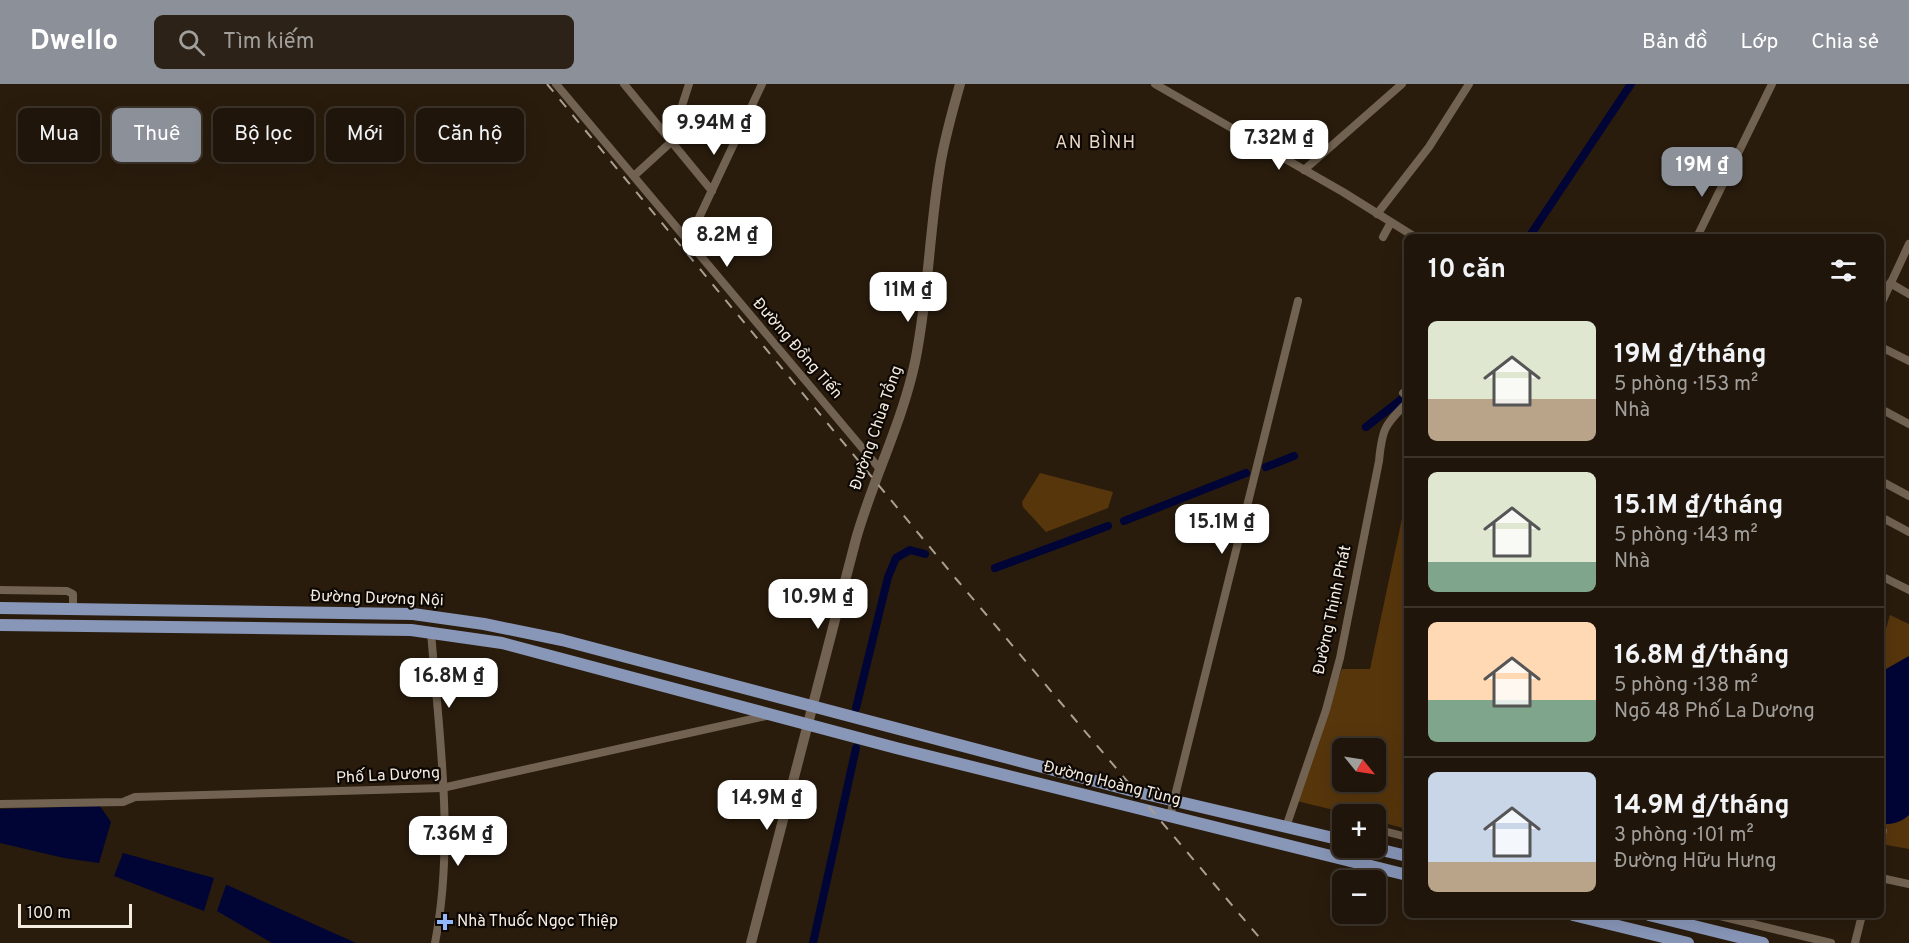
<!DOCTYPE html>
<html lang="vi">
<head>
<meta charset="utf-8">
<style>
	:root { --surface:#1f150a; --page:#2c2218; --text:#f1f3f6; --muted:#a19f9c; --line:#3c342b; --accent:#8c9099 }
	body { margin:0; font-family:Overpass,sans-serif; background:var(--page); color:var(--text); height:100vh; display:flex; flex-direction:column; font-size:22px; white-space:nowrap }
	* { box-sizing:border-box; margin:0 }
	p { font-size:20px; color:var(--muted) }
	.icon { flex:none; width:33px; height:33px; fill:none; stroke:currentColor; stroke-width:2; stroke-linecap:round; stroke-linejoin:round }
	.map { position:relative; flex:1; overflow:hidden }
	.panel { position:absolute; left:1404px; top:150px; width:480px; height:684px; display:flex; flex-direction:column; background:var(--surface); border-radius:9px; box-shadow:0 6px 24px #0002,0 0 0 2px var(--line) }
	.panel>* { flex:none }
	.guide { position:absolute; left:18px; top:24px; width:570px; height:54px; display:flex; gap:12px }
	.needle { width:39px; rotate:120deg }
	.fabs { position:absolute; left:1332px; top:654px; display:grid; gap:12px }
	.fabs a { display:grid; place-items:center; width:54px; height:54px; border-radius:9px; background:var(--surface); box-shadow:0 6px 24px #0002,0 0 0 2px var(--line); font-size:30px }
	.scale { position:absolute; left:18px; bottom:15px; width:114px; box-sizing:border-box; padding-left:6px; border:3px solid #f4ebe1; border-top:0; font-size:16px; line-height:21px; white-space:nowrap; color:#f4ebe1; -webkit-text-stroke:4px #0d0803; paint-order:stroke }
	.price { position:absolute; translate:-50% -51px; padding:0 14px; border-radius:12px; background:#fff; color:#222; font-size:20px; line-height:39px; filter:drop-shadow(0 2px 3px #0008) }
	.price::after { content:''; position:absolute; left:50%; top:36px; width:18px; height:14px; margin-left:-9px; background:inherit; clip-path:polygon(0 0,100% 0,50% 100%) }
	.price.selected { background:var(--accent); color:#fff }
	ul { padding:0; list-style:none }
	li { display:flex; align-items:center; gap:18px; height:150px; padding:0 24px }
	li+li { border-top:2px solid var(--line) }
	li span { display:grid; place-items:center; flex:none; width:168px; height:120px; border-radius:9px; color:#555 }
	li>.icon { margin-inline-start:auto }
	span .icon { width:72px; height:72px; fill:#fffc; stroke-width:1 }
	li b { font-size:26px }
	h2 { display:flex; justify-content:space-between; align-items:center; height:72px; padding:0 24px; font-size:26px }
	.chip { padding:0 21px; border-radius:9px; background:var(--surface); box-shadow:0 6px 24px #0002,0 0 0 2px var(--line); font-size:21px; line-height:54px }
	.chip.selected { background:var(--accent); color:#fff }
	header { display:flex; align-items:center; gap:36px; box-sizing:border-box; height:84px; padding:0 30px; background:var(--accent); color:#fff }
	header strong { font-size:28px }
	nav { display:flex; gap:33px; margin-inline-start:auto; font-size:21px }
	.search { width:420px; height:54px; background:var(--page); display:flex; align-items:center; gap:15px; box-sizing:border-box; padding:0 21px; border-radius:9px; color:var(--muted); font-size:22px }
	.map>svg:first-child { display:block }
	.green { fill:#57360c; fill-rule:evenodd }
	.water { fill:#000536 }
	.lines { fill:none; stroke-linecap:round; stroke-linejoin:round }
	.canal { stroke:#000536; stroke-width:8 }
	.minor { stroke:#726251; stroke-width:8 }
	.secondary { stroke:#726251; stroke-width:10 }
	.primary { stroke:#8896b8; stroke-width:12 }
	.rail { stroke:#a99f93; stroke-width:2; stroke-dasharray:10 10; stroke-linecap:butt }
	.poi-dot { fill:#93b7fd; stroke:#0d0803; stroke-width:2 }
	.labels { text-anchor:middle; dominant-baseline:central; stroke-width:4.5; stroke-linejoin:round; paint-order:stroke }
	.street-label { font-size:16px; fill:#f4ebe1; stroke:#0d0803 }
	.poi-label { font-size:16px; fill:#f4ebe1; stroke:#0d0803; text-anchor:start }
	.neighbourhood-label { font-size:18px; letter-spacing:1.5px; fill:#ead7c4; stroke:#0d0803 }
</style>
</head>
<body>
<header>
<strong>Dwello</strong>
<div class="search"><svg class="icon" aria-label="search" viewBox="0 0 24 24"><circle cx="10" cy="10" r="6"/><path d="M15 15l6 6"/></svg>Tìm kiếm</div>
<nav><a>Bản đồ</a><a>Lớp</a><a>Chia sẻ</a></nav>
</header>
<div class="map">
<svg width="1909" height="859" viewBox="0 0 1909 859">
	<rect width="100%" height="100%" fill="#291c0d"/>
	<g class="green">
		<path d="M1040,389L1113,408L1108,424L1046,448L1023,423L1022,418Z"/>
		<path d="M1407,411V745L1376,737V730H1350L1297,717L1342,585H1370ZM1342,664H1376V698H1342Z"/>
		<path d="M1890,531L1909,540V765L1881,760V562Z"/>
	</g>
	<g class="water">
		<path d="M1909,572V731C1901,738 1891,742 1881,739V593L1886,585Z"/>
		<path d="M100,722L111,738L99,779L64,774L0,759V725Z"/>
		<path d="M123,769L214,794L204,827L114,792Z"/>
		<path d="M226,801H227L356,859H272L217,827Z"/>
	</g>
	<g class="lines">
		<g class="canal">
			<path d="M1529,153L1631,0"/>
			<path d="M1366,343L1407,311"/>
			<path d="M1266,383L1294,372"/>
			<path d="M1124,437L1246,389"/>
			<path d="M995,484L1108,442"/>
			<path d="M856,624L888,493L896,474L910,466L925,470"/>
			<path d="M813,859L856,664"/>
		</g>
		<g class="minor">
			<path d="M556,0L879,384"/>
			<path d="M624,0L712,107"/>
			<path d="M1155,0L1343,108L1415,153"/>
			<path d="M1304,86L1402,0"/>
			<path d="M635,91L670,59L689,0"/>
			<path d="M1377,130L1429,63L1469,0"/>
			<path d="M1383,153L1390,140"/>
			<path d="M1697,153L1772,0"/>
			<path d="M689,155L762,0"/>
			<path d="M1890,199L1909,210"/>
			<path d="M1881,220L1909,160"/>
			<path d="M1881,263L1909,277"/>
			<path d="M1403,309L1407,313"/>
			<path d="M1881,325L1909,340"/>
			<path d="M1881,397L1909,412"/>
			<path d="M1881,433L1909,448"/>
			<path d="M1881,492L1909,506"/>
			<path d="M0,506L67,507L73,510V523"/>
			<path d="M431,548C439,651 455,757 435,859"/>
			<path d="M0,720L123,718L135,713L442,704L766,632"/>
			<path d="M1170,732L1298,217"/>
			<path d="M1286,743L1326,626L1340,574L1379,377C1382,346 1384,341 1407,319"/>
			<path d="M1376,745L1407,753"/>
			<path d="M1881,754L1883,747"/>
			<path d="M1881,794L1909,800"/>
			<path d="M1716,831L1831,859"/>
			<path d="M1855,859L1862,831"/>
		</g>
		<path class="secondary" d="M751,859L856,455C873,395 902,339 915,278C928,215 929,152 939,89C943,59 952,29 960,0"/>
		<g class="primary">
			<path d="M0,524L413,530L484,540L562,556L1137,708L1342,756"/>
			<path d="M0,541L411,546L502,559L896,664L1407,791"/>
			<path d="M1373,764L1407,772"/>
			<path d="M1351,777L1354,764"/>
			<path d="M1573,831L1688,859"/>
			<path d="M1649,831L1763,859"/>
		</g>
		<path class="rail" d="M547,0L957,496L1264,859"/>
	</g>
	<path class="poi-dot" d="M442 829h6v6h6v6h-6v6h-6v-6h-6v-6h6z"/>
	<g class="labels">
		<g class="street-label">
			<text transform="translate(797 265) rotate(49)">Đường Đồng Tiến</text>
			<text transform="translate(877 344) rotate(-71)">Đường Chùa Tổng</text>
			<text transform="translate(377 515) rotate(2)">Đường Dương Nội</text>
			<text transform="translate(1333 526) rotate(-78)">Đường Thịnh Phát</text>
			<text transform="translate(388 692) rotate(-3)">Phố La Dương</text>
			<text transform="translate(1112 700) rotate(14)">Đường Hoàng Tùng</text>
		</g>
		<g class="poi-label">
			<text x="457" y="838">Nhà Thuốc Ngọc Thiệp</text>
		</g>
		<g class="neighbourhood-label">
			<text x="1096" y="59">AN BÌNH</text>
		</g>
	</g>
</svg>
<div class="fabs">
<a><svg class="needle" viewBox="-14 -14 28 28"><path d="M0-13l5 13h-10z" fill="#e53935"/><path d="M0 13l5-13h-10z" fill="#a19f9c"/></svg></a>
<a>+</a>
<a>−</a>
</div>
<div class="scale">100 m</div>
<b class="price" style="left:714px;top:72px">9.94M ₫</b>
<b class="price" style="left:1279px;top:87px">7.32M ₫</b>
<b class="price selected" style="left:1702px;top:114px">19M ₫</b>
<b class="price" style="left:727px;top:184px">8.2M ₫</b>
<b class="price" style="left:908px;top:239px">11M ₫</b>
<b class="price" style="left:1222px;top:471px">15.1M ₫</b>
<b class="price" style="left:818px;top:546px">10.9M ₫</b>
<b class="price" style="left:449px;top:625px">16.8M ₫</b>
<b class="price" style="left:767px;top:747px">14.9M ₫</b>
<b class="price" style="left:458px;top:783px">7.36M ₫</b>
<div class="guide">
<a class="chip">Mua</a>
<a class="chip selected">Thuê</a>
<a class="chip">Bộ lọc</a>
<a class="chip">Mới</a>
<a class="chip">Căn hộ</a>
</div>
<section class="panel">
<h2>10 căn<svg class="icon" aria-label="filters" viewBox="0 0 24 24"><path d="M4 7h16M4 17h16"/><circle cx="9" cy="7" r="2"/><circle cx="15" cy="17" r="2"/></svg></h2>
<ul>
<li><span style="background:linear-gradient(#dfe7d0 65%,#b9a48a 0)"><svg class="icon" aria-label="home" viewBox="0 0 24 24"><path d="M3 11l9-7 9 7M6 9v11h12V9"/></svg></span><div><b>19M ₫/tháng</b><p>5 phòng · 153 m²</p><p>Nhà</p></div></li>
<li><span style="background:linear-gradient(#dfe7d0 75%,#7fa58c 0)"><svg class="icon" aria-label="home" viewBox="0 0 24 24"><path d="M3 11l9-7 9 7M6 9v11h12V9"/></svg></span><div><b>15.1M ₫/tháng</b><p>5 phòng · 143 m²</p><p>Nhà</p></div></li>
<li><span style="background:linear-gradient(#ffd9b3 65%,#7fa58c 0)"><svg class="icon" aria-label="home" viewBox="0 0 24 24"><path d="M3 11l9-7 9 7M6 9v11h12V9"/></svg></span><div><b>16.8M ₫/tháng</b><p>5 phòng · 138 m²</p><p>Ngõ 48 Phố La Dương</p></div></li>
<li><span style="background:linear-gradient(#c9d6e8 75%,#b9a48a 0)"><svg class="icon" aria-label="home" viewBox="0 0 24 24"><path d="M3 11l9-7 9 7M6 9v11h12V9"/></svg></span><div><b>14.9M ₫/tháng</b><p>3 phòng · 101 m²</p><p>Đường Hữu Hưng</p></div></li>
</ul>
</section>
</div>
</body>
</html>
